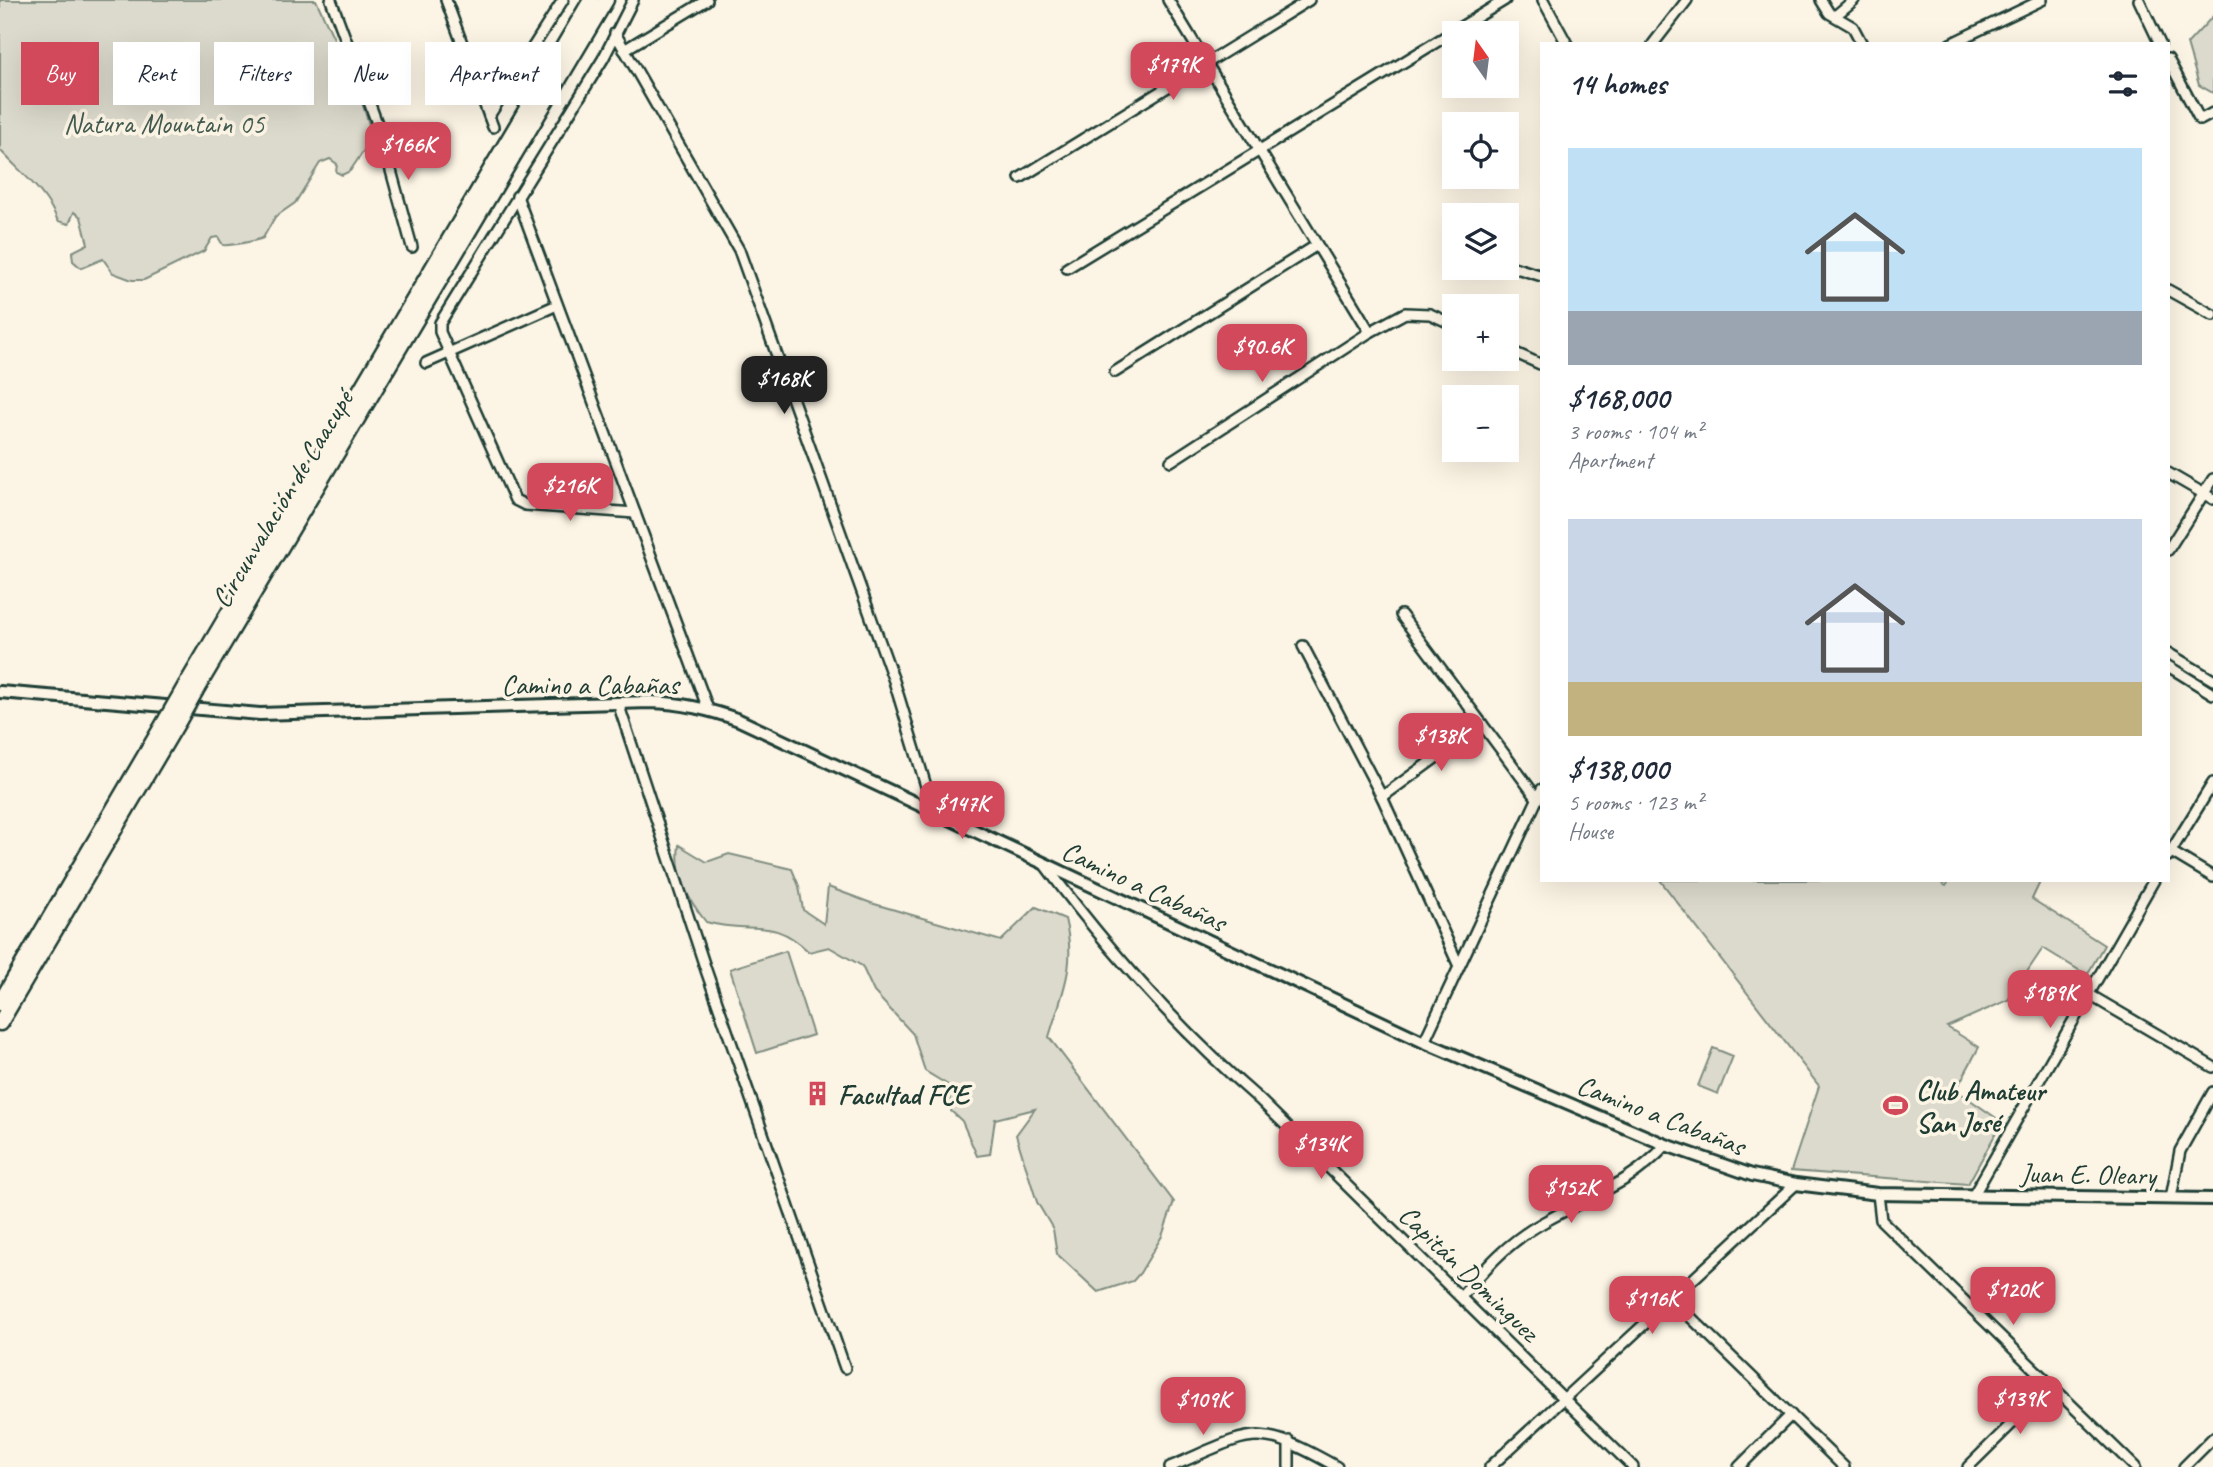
<!DOCTYPE html>
<html lang="en">
<head>
<meta charset="utf-8">
<style>
	:root { --surface:#fff; --page:#f2f2f3; --text:#1f2937; --muted:#747a83; --accent:#d1495b }
	body { margin:0; font-family:Caveat,sans-serif; background:var(--page); color:var(--text); height:100vh; display:flex; flex-direction:column; font-size:26px; white-space:nowrap }
	* { box-sizing:border-box; margin:0 }
	p { font-size:23px; color:var(--muted) }
	.icon { flex:none; width:38px; height:38px; fill:none; stroke:currentColor; stroke-width:2; stroke-linecap:round; stroke-linejoin:round }
	.map { position:relative; flex:1; overflow:hidden }
	.panel { position:absolute; left:1540px; top:42px; width:630px; height:840px; display:flex; flex-direction:column; background:var(--surface); border-radius:0px; box-shadow:0 7px 28px #0002 }
	.panel>* { flex:none }
	.hud { position:absolute; left:21px; top:42px; width:665px; height:63px; display:flex; gap:14px }
	.needle { width:46px; rotate:346deg }
	.fabs { position:absolute; left:1442px; top:21px; display:grid; gap:14px }
	.fabs a { display:grid; place-items:center; width:77px; height:77px; border-radius:0px; background:var(--surface); box-shadow:0 7px 28px #0002; font-size:35px }
	.price { position:absolute; translate:-50% -60px; padding:0 16px; border-radius:14px; background:var(--accent); color:#fff; font-size:23px; line-height:46px; filter:drop-shadow(0 2px 4px #0008) }
	.price::after { content:''; position:absolute; left:50%; top:42px; width:21px; height:16px; margin-left:-10px; background:inherit; clip-path:polygon(0 0,100% 0,50% 100%) }
	.price.selected { background:#222; color:#fff }
	ul { padding:0; list-style:none }
	li { display:grid; align-content:center; gap:14px; height:371px; padding:0 28px }
	li span { display:grid; place-items:center; height:217px; border-radius:0px; color:#555 }
	li>.icon { margin-inline-start:auto }
	span .icon { width:126px; height:126px; fill:#fffc; stroke-width:1 }
	li b { font-size:30px }
	h2 { display:flex; justify-content:space-between; align-items:center; height:84px; padding:0 28px; font-size:30px }
	.pill { padding:0 24px; border-radius:0px; background:var(--surface); box-shadow:0 7px 28px #0002; font-size:24px; line-height:63px }
	.pill.selected { background:var(--accent); color:#fff }
	.map>svg:first-child { display:block }
	.green { fill:#dcdacc; stroke:#7e8c80; stroke-width:2 }
	.lines { fill:none; stroke-linecap:round; stroke-linejoin:round }
	.minor-casing { stroke:#1f3d34; stroke-width:14 }
	.tertiary-casing { stroke:#1f3d34; stroke-width:16 }
	.trunk-casing { stroke:#1f3d34; stroke-width:19 }
	.minor { stroke:#fcf5e5; stroke-width:9 }
	.tertiary { stroke:#fcf5e5; stroke-width:10 }
	.trunk { stroke:#fcf5e5; stroke-width:14 }
	.trunk-bridge-casing { stroke:#1f3d34; stroke-width:19; stroke-linecap:butt }
	.trunk-bridge { stroke:#fcf5e5; stroke-width:14 }
	.labels { text-anchor:middle; dominant-baseline:central; stroke-width:7; stroke-linejoin:round; paint-order:stroke }
	.park-label { font-size:28px; fill:#455c52; stroke:#fcf5e5 }
	.street-label { font-size:28px; fill:#1f3d34; stroke:#fcf5e5 }
	.poi-label { font-size:28px; font-weight:bold; fill:#1f3d34; stroke:#fcf5e5; text-anchor:start }
</style>
</head>
<body>
<div class="map">
<svg width="2213" height="1467" viewBox="0 0 2213 1467">
	<rect width="100%" height="100%" fill="#fcf5e5"/>
	<filter id="ink" filterUnits="userSpaceOnUse"><feTurbulence type="fractalNoise" baseFrequency=".0143" numOctaves="2"/><feDisplacementMap in="SourceGraphic" scale="14" xChannelSelector="R" yChannelSelector="G"/><feConvolveMatrix kernelMatrix="1 2 1 2 8 2 1 2 1" color-interpolation-filters="sRGB"/></filter>
	<g filter="url(#ink)">
		<g class="green">
			<path d="M0,0H316L358,90L373,137L350,171L342,175L336,172L337,164L330,159L320,163L295,203L275,217L263,238C255,241 231,246 223,245L218,237L212,238L204,251L144,280H132L113,273L103,259L81,268L73,261L72,252L88,244L81,217L74,212L69,224L58,221C45,190 22,174 0,150Z"/>
			<path d="M2213,16V93L2199,85L2187,44Z"/>
			<path d="M679,845L707,862L729,854L792,869L799,886L803,910L824,924L828,887L871,903L1001,941L1036,907L1065,919C1077,967 1062,992 1049,1037L1174,1202L1162,1236L1140,1273L1133,1281L1098,1292L1057,1254L1053,1229L1037,1202L1016,1135L1035,1109L995,1119L990,1154L977,1156L962,1121L951,1111L948,1085L925,1071L913,1034L874,992L862,966L829,947L809,952C772,915 751,935 706,922C687,898 675,876 679,845Z"/>
			<path d="M1660,880H1936L1946,886L1950,880H2041L2032,899L2104,945L2087,975L2043,948L2008,1000L1947,1027L1979,1047L1956,1090L2002,1122L1968,1184L1791,1171L1819,1086Z"/>
			<path d="M786,951L813,1035L757,1053L730,969Z"/>
			<path d="M1713,1048L1733,1056L1718,1094L1698,1086Z"/>
		</g>
		<g class="lines">
			<defs>
				<g id="minor">
					<path d="M331,0L381,134L412,247"/>
					<path d="M446,0L493,127"/>
					<path d="M633,0L603,59L440,323V332L515,500L525,505L635,513"/>
					<path d="M1168,0L1370,332"/>
					<path d="M1543,0L1567,44"/>
					<path d="M1821,0L1829,13L1853,27L1862,44"/>
					<path d="M2139,0L2160,44"/>
					<path d="M1835,16L1854,0"/>
					<path d="M615,33L739,250L894,681L933,809"/>
					<path d="M1653,44L1687,0"/>
					<path d="M1950,44L2042,0"/>
					<path d="M624,50L707,0"/>
					<path d="M2168,59L2200,120L2213,113"/>
					<path d="M489,116L563,0"/>
					<path d="M1020,178L1309,0"/>
					<path d="M517,196L708,709"/>
					<path d="M1513,267L1542,276"/>
					<path d="M1067,268L1505,0"/>
					<path d="M2168,290L2213,315"/>
					<path d="M1507,349L1542,365"/>
					<path d="M426,363L557,305"/>
					<path d="M1115,372L1317,245"/>
					<path d="M1171,461L1370,332L1405,313L1430,314L1454,325"/>
					<path d="M2168,473L2213,499"/>
					<path d="M2168,550L2213,479"/>
					<path d="M1401,615L1537,798"/>
					<path d="M1303,646L1382,797L1458,964"/>
					<path d="M2168,653L2213,680"/>
					<path d="M2168,666L2213,694"/>
					<path d="M618,703L707,973L845,1368"/>
					<path d="M1382,797L1482,724"/>
					<path d="M2168,850L2213,877"/>
					<path d="M2168,856L2213,783"/>
					<path d="M1045,865C1109,951 1179,1030 1260,1100L1633,1467"/>
					<path d="M2088,994L2213,1067"/>
					<path d="M1424,1042L1542,789"/>
					<path d="M1878,1194L1881,1220L2135,1467"/>
					<path d="M1973,1196L2154,880"/>
					<path d="M2171,1198L2180,1151L2213,1092"/>
					<path d="M1461,1297C1487,1266 1508,1242 1544,1222C1589,1196 1630,1185 1666,1145"/>
					<path d="M1671,1298L1844,1467"/>
					<path d="M1289,1441V1467"/>
					<path d="M1170,1467C1253,1432 1254,1420 1337,1467"/>
					<path d="M1490,1467L1796,1184"/>
					<path d="M1739,1467L1791,1415"/>
					<path d="M1968,1467L2051,1385"/>
					<path d="M2184,1467L2213,1438"/>
				</g>
				<path id="tertiary" d="M0,692L260,714L650,702C682,703 709,709 739,720L1424,1042L1666,1145L1752,1175L1796,1184L1878,1194L2213,1199"/>
				<g id="trunk">
					<path d="M186,685L591,0"/>
					<path d="M196,690L606,0"/>
					<path d="M0,1003L167,718"/>
					<path d="M0,1023L178,722"/>
				</g>
			</defs>
			<use href="#minor" class="minor-casing"/>
			<use href="#tertiary" class="tertiary-casing"/>
			<use href="#trunk" class="trunk-casing"/>
			<use href="#minor" class="minor"/>
			<use href="#tertiary" class="tertiary"/>
			<use href="#trunk" class="trunk"/>
			<defs>
				<g id="trunk-bridge">
					<path d="M167,718L186,685"/>
					<path d="M178,722L196,690"/>
				</g>
			</defs>
			<use href="#trunk-bridge" class="trunk-bridge-casing"/>
			<use href="#trunk-bridge" class="trunk-bridge"/>
		</g>
	</g>
	<defs>
		<symbol id="building-bare" viewBox="-9 -9 18 18"><path d="M-4-6H4V6H1V3H-1V6H-4ZM-2.5-4.3h1.7v1.8h-1.7ZM.8-4.3h1.7v1.8H.8ZM-2.5-1h1.7V.8h-1.7ZM.8-1h1.7V.8H.8Z" fill="#d1495b" stroke="#fcf5e5" stroke-width="2.5" paint-order="stroke"/></symbol>
		<symbol id="stadium-bare" viewBox="-9 -9 18 18"><path d="M0-5a6.5 5 0 1 0 0 10a6.5 5 0 1 0 0-10ZM-3.5-1.8h7v3.6h-7Z" fill="#d1495b" stroke="#fcf5e5" stroke-width="2.5" paint-order="stroke"/></symbol>
	</defs>
	<g fill-rule="evenodd">
		<use href="#building-bare" x="800" y="1076" width="35" height="35"/>
		<use href="#stadium-bare" x="1878" y="1088" width="35" height="35"/>
	</g>
	<g class="labels">
		<g class="park-label">
			<text x="164" y="123">Natura Mountain 05</text>
		</g>
		<g class="street-label">
			<text transform="translate(282 499) rotate(-59)">Circunvalación de Caacupé</text>
			<text x="590" y="684">Camino a Cabañas</text>
			<text transform="translate(1144 886) rotate(25)">Camino a Cabañas</text>
			<text transform="translate(1661 1115) rotate(21)">Camino a Cabañas</text>
			<text transform="translate(2088 1174) rotate(1)">Juan E. Oleary</text>
			<text transform="translate(1469 1273) rotate(44)">Capitán Dominguez</text>
		</g>
		<g class="poi-label">
			<text x="1916" y="1090">Club Amateur<tspan x="1916" dy="32">San José</tspan></text>
			<text x="838" y="1094">Facultad FCE</text>
		</g>
	</g>
</svg>
<div class="fabs">
<a><svg class="needle" viewBox="-14 -14 28 28"><path d="M0-13l5 13h-10z" fill="#e53935"/><path d="M0 13l5-13h-10z" fill="#747a83"/></svg></a>
<a><svg class="icon" aria-label="locate" viewBox="0 0 24 24"><circle cx="12" cy="12" r="6"/><path d="M12 2v4M12 18v4M2 12h4M18 12h4"/></svg></a>
<a><svg class="icon" aria-label="layers" viewBox="0 0 24 24"><path d="M12 4l9 5-9 5-9-5zM3 14l9 5 9-5"/></svg></a>
<a>+</a>
<a>−</a>
</div>
<b class="price" style="left:1173px;top:102px">$179K</b>
<b class="price" style="left:408px;top:182px">$166K</b>
<b class="price" style="left:1262px;top:384px">$90.6K</b>
<b class="price selected" style="left:784px;top:416px">$168K</b>
<b class="price" style="left:570px;top:523px">$216K</b>
<b class="price" style="left:1441px;top:773px">$138K</b>
<b class="price" style="left:962px;top:841px">$147K</b>
<b class="price" style="left:2050px;top:1030px">$189K</b>
<b class="price" style="left:1321px;top:1181px">$134K</b>
<b class="price" style="left:1571px;top:1225px">$152K</b>
<b class="price" style="left:2013px;top:1327px">$120K</b>
<b class="price" style="left:1652px;top:1336px">$116K</b>
<b class="price" style="left:2020px;top:1436px">$139K</b>
<b class="price" style="left:1203px;top:1437px">$109K</b>
<div class="hud">
<a class="pill selected">Buy</a>
<a class="pill">Rent</a>
<a class="pill">Filters</a>
<a class="pill">New</a>
<a class="pill">Apartment</a>
</div>
<section class="panel">
<h2>14 homes<svg class="icon" aria-label="filters" viewBox="0 0 24 24"><path d="M4 7h16M4 17h16"/><circle cx="9" cy="7" r="2"/><circle cx="15" cy="17" r="2"/></svg></h2>
<ul>
<li><span style="background:linear-gradient(#bfe0f5 75%,#9aa5b1 0)"><svg class="icon" aria-label="home" viewBox="0 0 24 24"><path d="M3 11l9-7 9 7M6 9v11h12V9"/></svg></span><div><b>$168,000</b><p>3 rooms · 104 m²</p><p>Apartment</p></div></li>
<li><span style="background:linear-gradient(#c9d6e8 75%,#c2b280 0)"><svg class="icon" aria-label="home" viewBox="0 0 24 24"><path d="M3 11l9-7 9 7M6 9v11h12V9"/></svg></span><div><b>$138,000</b><p>5 rooms · 123 m²</p><p>House</p></div></li>
</ul>
</section>
</div>
</body>
</html>
